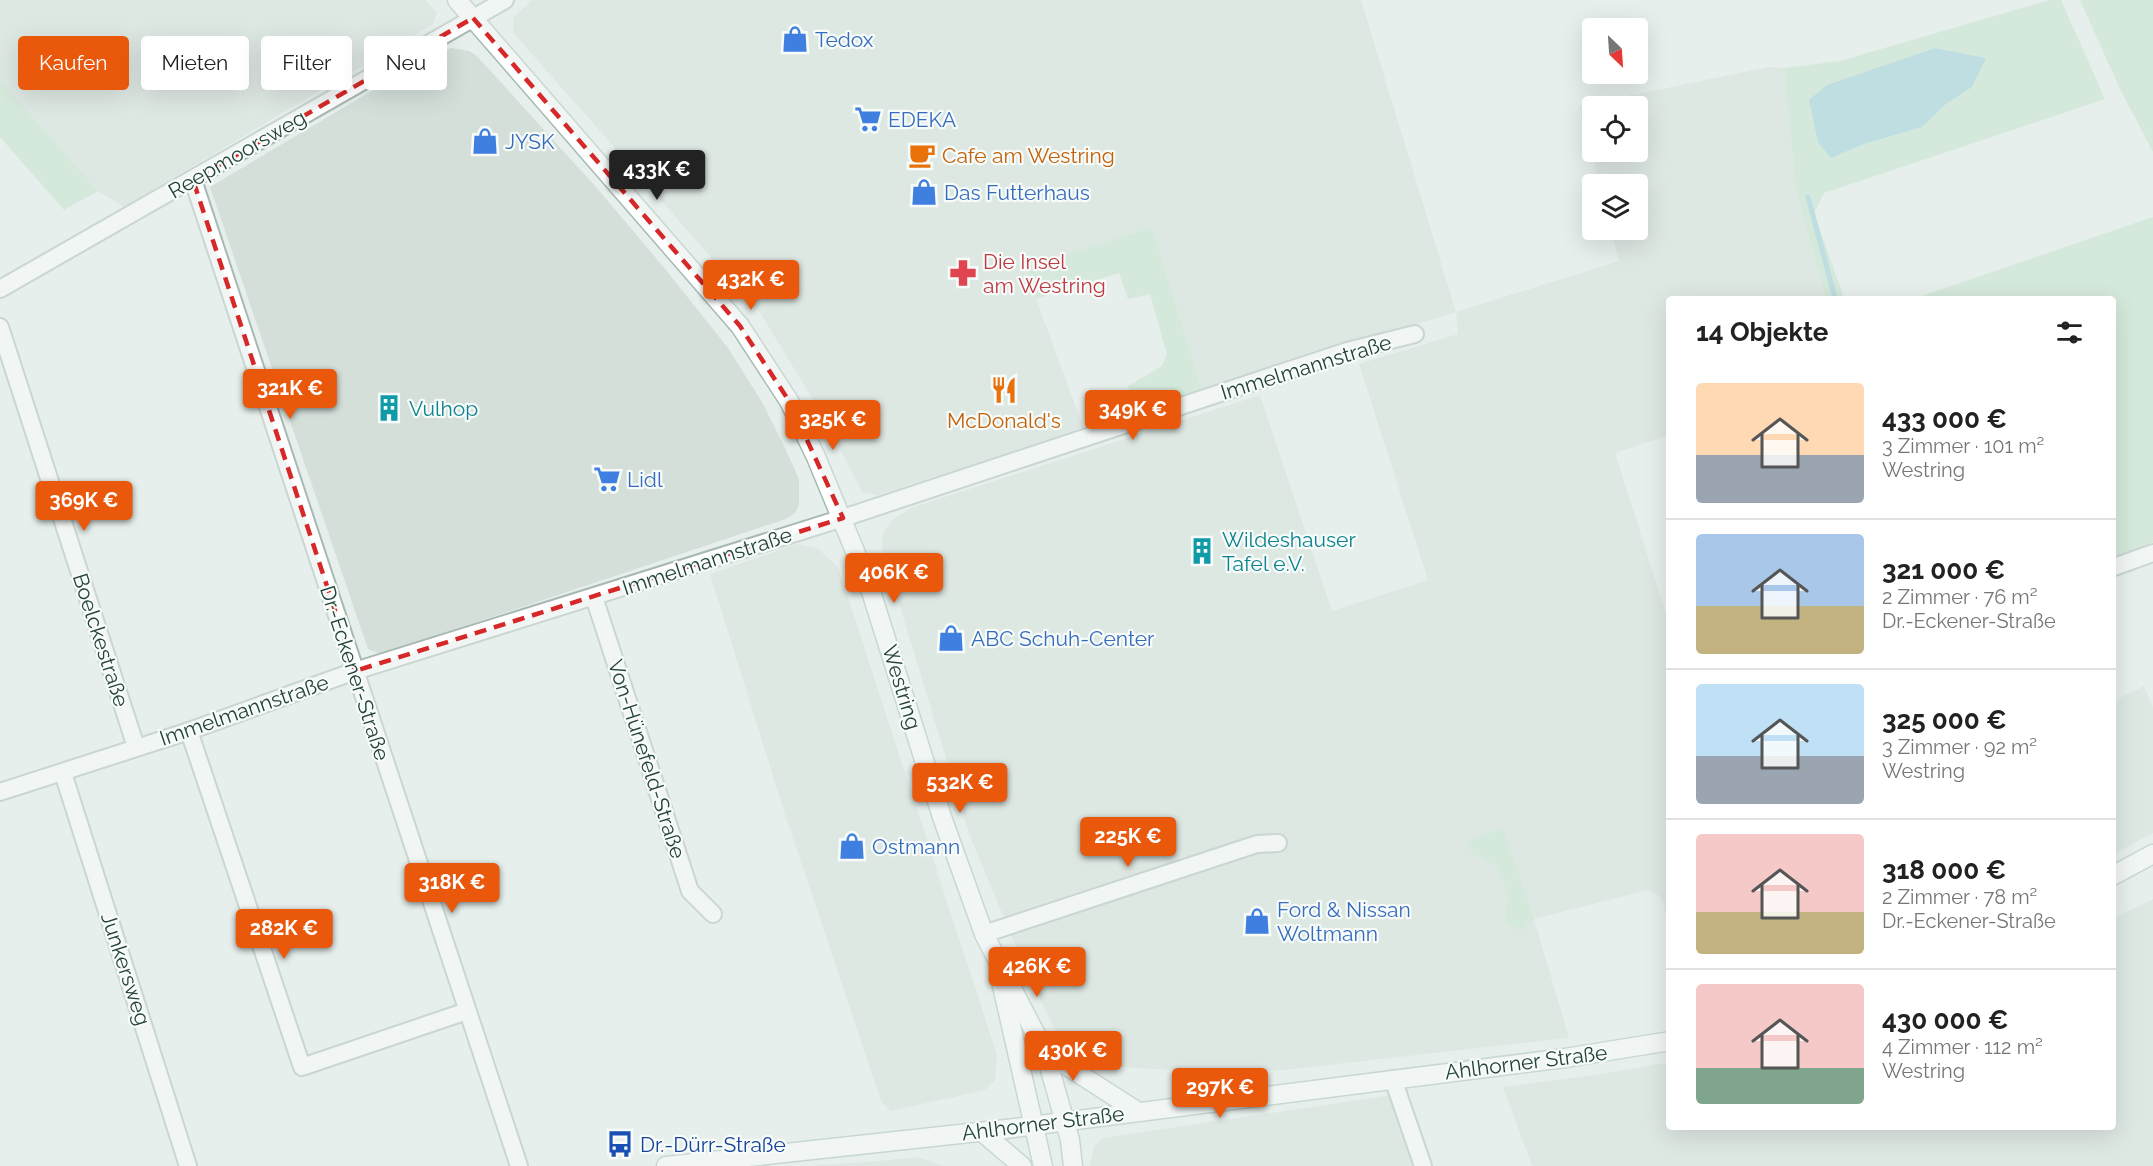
<!DOCTYPE html>
<html lang="de">
<head>
<meta charset="utf-8">
<style>
	:root { --surface:#fff; --page:#f2f2f2; --text:#222; --muted:#767676; --line:#e0e0e0; --accent:#ea580c }
	body { margin:0; font-family:Raleway,sans-serif; background:var(--page); color:var(--text); height:100vh; display:flex; flex-direction:column; font-size:22px; white-space:nowrap }
	* { box-sizing:border-box; margin:0 }
	p { font-size:20px; color:var(--muted) }
	.icon { flex:none; width:33px; height:33px; fill:none; stroke:currentColor; stroke-width:2; stroke-linecap:round; stroke-linejoin:round }
	.map { position:relative; flex:1; overflow:hidden }
	.details { position:absolute; left:1666px; top:296px; width:450px; height:834px; display:flex; flex-direction:column; background:var(--surface); border-radius:6px; box-shadow:0 6px 24px #0002 }
	.details>* { flex:none }
	.top-card { position:absolute; left:18px; top:36px; width:570px; height:54px; display:flex; gap:12px }
	.needle { width:39px; rotate:155deg }
	.fabs { position:absolute; left:1582px; top:18px; display:grid; gap:12px }
	.fabs a { display:grid; place-items:center; width:66px; height:66px; border-radius:6px; background:var(--surface); box-shadow:0 6px 24px #0002; font-size:30px }
	.price { position:absolute; translate:-50% -51px; padding:0 14px; border-radius:6px; background:var(--accent); color:#fff; font-size:20px; line-height:39px; filter:drop-shadow(0 2px 3px #0008) }
	.price::after { content:''; position:absolute; left:50%; top:36px; width:18px; height:14px; margin-left:-9px; background:inherit; clip-path:polygon(0 0,100% 0,50% 100%) }
	.price.selected { background:#222; color:#fff }
	ul { padding:0; list-style:none }
	li { display:flex; align-items:center; gap:18px; height:150px; padding:0 30px }
	li+li { border-top:2px solid var(--line) }
	li span { display:grid; place-items:center; flex:none; width:168px; height:120px; border-radius:6px; color:#555 }
	li>.icon { margin-inline-start:auto }
	span .icon { width:72px; height:72px; fill:#fffc; stroke-width:1 }
	li b { font-size:26px }
	h2 { display:flex; justify-content:space-between; align-items:center; height:72px; padding:0 30px; font-size:26px }
	.tag { padding:0 21px; border-radius:6px; background:var(--surface); box-shadow:0 6px 24px #0002; font-size:21px; line-height:54px }
	.tag.selected { background:var(--accent); color:#fff }
	.map>svg:first-child { display:block }
	.built { fill:#d4dfda; fill-rule:evenodd }
	.green { fill:#bfe0c8; fill-rule:evenodd }
	.water { fill:#8ec9d4 }
	.lines { fill:none; stroke-linecap:round; stroke-linejoin:round }
	.stream { stroke:#8ec9d4; stroke-width:5 }
	.street-casing { stroke:#a8b8b2; stroke-width:20 }
	.secondary-casing { stroke:#a4bbb3; stroke-width:21 }
	.street { stroke:#fff; stroke-width:16 }
	.secondary { stroke:#fff; stroke-width:18 }
	.marked { fill:none; stroke:#d62828; stroke-width:4.5; stroke-dasharray:12 8; stroke-linejoin:round }
	.labels { text-anchor:middle; dominant-baseline:central; stroke-width:4.5; stroke-linejoin:round; paint-order:stroke }
	.shop-label { font-size:21px; fill:#366cbe; stroke:#f7fbf9; text-anchor:start }
	.street-label { font-size:21px; fill:#24423a; stroke:#f7fbf9 }
	.food-label { font-size:21px; fill:#c56008; stroke:#f7fbf9; text-anchor:start }
	.health-label { font-size:21px; fill:#be3a42; stroke:#f7fbf9; text-anchor:start }
	.culture-label { font-size:21px; fill:#0d838f; stroke:#f7fbf9; text-anchor:start }
	.transit-label { font-size:21px; fill:#164399; stroke:#f7fbf9; text-anchor:start }
</style>
</head>
<body>
<div class="map">
<svg width="2153" height="1166" viewBox="0 0 2153 1166">
	<rect width="100%" height="100%" fill="#e6efeb"/>
	<g class="built">
		<path d="M0,0H426L437,13L433,24L124,207L98,191L0,80Z"/>
		<path d="M532,0H1361L1456,312L1619,261L1611,230H1638V184H1599L1579,106L1769,67L1784,68L1796,190L1826,298H1670L1669,435L1615,453L1669,623V927L1661,897L1648,890L1534,919L1569,1038L1283,1070L1204,1071L1134,1068L1101,1065L1073,1048L1053,1026L1016,947L969,834L882,547L883,534L892,520L911,508L1260,395L1332,611L1428,580L1359,364L1458,334L1456,312L1202,390L1152,227L1027,267L1036,299L1084,429L878,495L862,492L826,421L761,314L517,37L513,31V18ZM1593,106H1638V152H1593Z"/>
		<path d="M451,48L469,51L477,56L596,187L666,270L728,348L762,402L784,446L799,479V505L795,513L786,519L381,654L368,649L210,187L417,64Z"/>
		<path d="M797,544L817,548L838,567L997,1055L995,1080L985,1090L891,1111L882,1103L786,818L710,574Z"/>
		<path d="M2144,686L2153,707V833L2114,854V701Z"/>
		<path d="M2153,899V1166H1532L1503,1087L1602,1074L1669,1062L1670,1126H2114V918Z"/>
		<path d="M1392,1095L1416,1166H1090L1094,1146L1103,1138Z"/>
		<path d="M918,1157L943,1166H806L879,1161Z"/>
	</g>
	<g class="green">
		<path d="M2049,0H2061L2105,99L1824,193L1814,213L1844,298H1826L1796,190L1784,68L1840,61ZM1935,48L1985,58L1972,87L1946,104L1922,127L1864,144L1831,158L1886,65Z"/>
		<path d="M2080,0H2153V152L2120,89Z"/>
		<path d="M0,80L98,191L64,210L0,137Z"/>
		<path d="M2153,217V542L2114,557V298H1916Z"/>
		<path d="M1152,227L1202,390L1136,412L1128,386L1162,366L1167,354L1150,294L1128,299L1119,273L1036,299L1027,267Z"/>
		<path d="M1503,828L1534,919L1520,931L1505,921L1509,895L1496,866L1472,854L1467,841Z"/>
	</g>
	<path class="water" d="M1935,48L1986,58L1972,87L1946,104L1922,127L1864,144L1831,158L1818,142L1809,100L1827,85Z"/>
	<g class="lines">
		<path class="stream" d="M1808,197L1835,298"/>
		<defs>
			<g id="street">
				<path d="M193,180L519,1166"/>
				<path d="M0,289L505,0"/>
				<path d="M0,327L136,747"/>
				<path d="M2114,567L2153,553"/>
				<path d="M594,597L690,891L713,914"/>
				<path d="M189,731L302,1067L467,1011"/>
				<path d="M63,773L188,1166"/>
				<path d="M0,792L189,731L355,671L843,518L1347,351L1415,334"/>
				<path d="M984,934L1257,844L1278,843"/>
				<path d="M1393,1079L1423,1166"/>
			</g>
			<g id="secondary">
				<path d="M457,0L740,326L789,401L816,457L869,585L942,817L984,934L1045,1052L1070,1140L1073,1166"/>
				<path d="M2114,875L2153,854"/>
				<path d="M1002,986L1043,1166"/>
				<path d="M1045,1052L1137,1111"/>
				<path d="M982,1132L1022,1166"/>
				<path d="M666,1166L1006,1129L1565,1058L1670,1041"/>
			</g>
		</defs>
		<use href="#street" class="street-casing"/>
		<use href="#secondary" class="secondary-casing"/>
		<use href="#street" class="street"/>
		<use href="#secondary" class="secondary"/>
	</g>
	<path d="M0 0H2153V1166H0ZM473,18L740,326L789,401L843,518L355,671L193,180Z" fill="#e6efeb" fill-opacity=".55" fill-rule="evenodd"/>
	<path class="marked" d="M473,18L740,326L789,401L843,518L355,671L193,180Z"/>
	<defs>
		<symbol id="shop-bare" viewBox="-9 -9 18 18"><path d="M-5-2.5h2.3a2.7 3.5 0 0 1 5.4 0H5L5.5 6h-11ZM-1.5-2.5h3a1.5 2.3 0 0 0-3 0Z" fill="#3f7fe0" stroke="#f7fbf9" stroke-width="2.5" paint-order="stroke"/></symbol>
		<symbol id="supermarket-bare" viewBox="-9 -9 18 18"><path d="M-6-5.5h2.5l.6 2H6L4.5 2H-2.5L-4.4-4H-6ZM-1.5 3.2a1.3 1.3 0 1 0 .1 0ZM3 3.2a1.3 1.3 0 1 0 .1 0Z" fill="#3f7fe0" stroke="#f7fbf9" stroke-width="2.5" paint-order="stroke"/></symbol>
		<symbol id="cafe-bare" viewBox="-9 -9 18 18"><path d="M-5.5-4.5H6V0H3Q3 3.5 0 3.5H-2.5Q-5.5 3.5-5.5 0ZM3-3.2v2h1.7v-2ZM-6 4.5H4V6H-6Z" fill="#e8710a" stroke="#f7fbf9" stroke-width="2.5" paint-order="stroke"/></symbol>
		<symbol id="pharmacy-bare" viewBox="-9 -9 18 18"><path d="M-2-6h4v4h4v4h-4v4h-4v-4h-4v-4h4Z" fill="#e0444e" stroke="#f7fbf9" stroke-width="2.5" paint-order="stroke"/></symbol>
		<symbol id="restaurant-bare" viewBox="-9 -9 18 18"><path d="M-5-6h1v4h1v-4h1v4h1v-4h1v5L-1.5 .5V6h-2V.5L-5-1ZM5-6V6H3V1.5H1.5Q1.5-4 5-6Z" fill="#e8710a" stroke="#f7fbf9" stroke-width="2.5" paint-order="stroke"/></symbol>
		<symbol id="building-bare" viewBox="-9 -9 18 18"><path d="M-4-6H4V6H1V3H-1V6H-4ZM-2.5-4.3h1.7v1.8h-1.7ZM.8-4.3h1.7v1.8H.8ZM-2.5-1h1.7V.8h-1.7ZM.8-1h1.7V.8H.8Z" fill="#0f9aa8" stroke="#f7fbf9" stroke-width="2.5" paint-order="stroke"/></symbol>
		<symbol id="bus-bare" viewBox="-9 -9 18 18"><path d="M-5-6H5V4H4V6H2V4H-2V6H-4V4H-5ZM-3.5-4V0h7V-4ZM-3.5 1.2v1.5H-2V1.2ZM2 1.2v1.5H3.5V1.2Z" fill="#1a4fb4" stroke="#f7fbf9" stroke-width="2.5" paint-order="stroke"/></symbol>
	</defs>
	<g fill-rule="evenodd">
		<use href="#shop-bare" x="776" y="20" width="38" height="38"/>
		<use href="#supermarket-bare" x="849" y="100" width="38" height="38"/>
		<use href="#shop-bare" x="466" y="122" width="38" height="38"/>
		<use href="#cafe-bare" x="903" y="136" width="38" height="38"/>
		<use href="#shop-bare" x="905" y="173" width="38" height="38"/>
		<use href="#pharmacy-bare" x="944" y="254" width="38" height="38"/>
		<use href="#restaurant-bare" x="985" y="371" width="38" height="38"/>
		<use href="#building-bare" x="370" y="389" width="38" height="38"/>
		<use href="#supermarket-bare" x="588" y="460" width="38" height="38"/>
		<use href="#building-bare" x="1183" y="532" width="38" height="38"/>
		<use href="#shop-bare" x="932" y="619" width="38" height="38"/>
		<use href="#shop-bare" x="833" y="827" width="38" height="38"/>
		<use href="#shop-bare" x="1238" y="902" width="38" height="38"/>
		<use href="#bus-bare" x="601" y="1125" width="38" height="38"/>
	</g>
	<g class="labels">
		<g class="shop-label">
			<text x="815" y="39">Tedox</text>
			<text x="888" y="119">EDEKA</text>
			<text x="505" y="141">JYSK</text>
			<text x="944" y="192">Das Futterhaus</text>
			<text x="627" y="479">Lidl</text>
			<text x="971" y="638">ABC Schuh-Center</text>
			<text x="872" y="846">Ostmann</text>
			<text x="1277" y="909">Ford &amp; Nissan<tspan x="1277" dy="24">Woltmann</tspan></text>
		</g>
		<g class="street-label">
			<text transform="translate(237 154) rotate(-30)">Reepmoorsweg</text>
			<text transform="translate(1306 367) rotate(-17)">Immelmannstraße</text>
			<text transform="translate(707 561) rotate(-18)">Immelmannstraße</text>
			<text transform="translate(101 640) rotate(72)">Boelckestraße</text>
			<text transform="translate(355 673) rotate(72)">Dr.-Eckener-Straße</text>
			<text transform="translate(902 687) rotate(73)">Westring</text>
			<text transform="translate(244 710) rotate(-19)">Immelmannstraße</text>
			<text transform="translate(647 759) rotate(72)">Von-Hünefeld-Straße</text>
			<text transform="translate(126 969) rotate(72)">Junkersweg</text>
			<text transform="translate(1526 1062) rotate(-7)">Ahlhorner Straße</text>
			<text transform="translate(1043 1123) rotate(-7)">Ahlhorner Straße</text>
		</g>
		<g class="food-label">
			<text x="942" y="155">Cafe am Westring</text>
			<text x="1004" y="420" text-anchor="middle">McDonald's</text>
		</g>
		<g class="health-label">
			<text x="983" y="261">Die Insel<tspan x="983" dy="24">am Westring</tspan></text>
		</g>
		<g class="culture-label">
			<text x="409" y="408">Vulhop</text>
			<text x="1222" y="539">Wildeshauser<tspan x="1222" dy="24">Tafel e.V.</tspan></text>
		</g>
		<g class="transit-label">
			<text x="640" y="1144">Dr.-Dürr-Straße</text>
		</g>
	</g>
</svg>
<div class="fabs">
<a><svg class="needle" viewBox="-14 -14 28 28"><path d="M0-13l5 13h-10z" fill="#e53935"/><path d="M0 13l5-13h-10z" fill="#767676"/></svg></a>
<a><svg class="icon" aria-label="locate" viewBox="0 0 24 24"><circle cx="12" cy="12" r="6"/><path d="M12 2v4M12 18v4M2 12h4M18 12h4"/></svg></a>
<a><svg class="icon" aria-label="layers" viewBox="0 0 24 24"><path d="M12 4l9 5-9 5-9-5zM3 14l9 5 9-5"/></svg></a>
</div>
<b class="price selected" style="left:657px;top:201px">433K €</b>
<b class="price" style="left:751px;top:311px">432K €</b>
<b class="price" style="left:290px;top:420px">321K €</b>
<b class="price" style="left:1133px;top:441px">349K €</b>
<b class="price" style="left:833px;top:451px">325K €</b>
<b class="price" style="left:84px;top:532px">369K €</b>
<b class="price" style="left:894px;top:604px">406K €</b>
<b class="price" style="left:960px;top:814px">532K €</b>
<b class="price" style="left:1128px;top:868px">225K €</b>
<b class="price" style="left:452px;top:914px">318K €</b>
<b class="price" style="left:284px;top:960px">282K €</b>
<b class="price" style="left:1037px;top:998px">426K €</b>
<b class="price" style="left:1073px;top:1082px">430K €</b>
<b class="price" style="left:1220px;top:1119px">297K €</b>
<div class="top-card">
<a class="tag selected">Kaufen</a>
<a class="tag">Mieten</a>
<a class="tag">Filter</a>
<a class="tag">Neu</a>
</div>
<section class="details">
<h2>14 Objekte<svg class="icon" aria-label="filters" viewBox="0 0 24 24"><path d="M4 7h16M4 17h16"/><circle cx="9" cy="7" r="2"/><circle cx="15" cy="17" r="2"/></svg></h2>
<ul>
<li><span style="background:linear-gradient(#ffd9b3 60%,#9aa5b1 0)"><svg class="icon" aria-label="home" viewBox="0 0 24 24"><path d="M3 11l9-7 9 7M6 9v11h12V9"/></svg></span><div><b>433 000 €</b><p>3 Zimmer · 101 m²</p><p>Westring</p></div></li>
<li><span style="background:linear-gradient(#a9c7e8 60%,#c2b280 0)"><svg class="icon" aria-label="home" viewBox="0 0 24 24"><path d="M3 11l9-7 9 7M6 9v11h12V9"/></svg></span><div><b>321 000 €</b><p>2 Zimmer · 76 m²</p><p>Dr.-Eckener-Straße</p></div></li>
<li><span style="background:linear-gradient(#bfe0f5 60%,#9aa5b1 0)"><svg class="icon" aria-label="home" viewBox="0 0 24 24"><path d="M3 11l9-7 9 7M6 9v11h12V9"/></svg></span><div><b>325 000 €</b><p>3 Zimmer · 92 m²</p><p>Westring</p></div></li>
<li><span style="background:linear-gradient(#f6c9c9 65%,#c2b280 0)"><svg class="icon" aria-label="home" viewBox="0 0 24 24"><path d="M3 11l9-7 9 7M6 9v11h12V9"/></svg></span><div><b>318 000 €</b><p>2 Zimmer · 78 m²</p><p>Dr.-Eckener-Straße</p></div></li>
<li><span style="background:linear-gradient(#f6c9c9 70%,#7fa58c 0)"><svg class="icon" aria-label="home" viewBox="0 0 24 24"><path d="M3 11l9-7 9 7M6 9v11h12V9"/></svg></span><div><b>430 000 €</b><p>4 Zimmer · 112 m²</p><p>Westring</p></div></li>
</ul>
</section>
</div>
</body>
</html>
